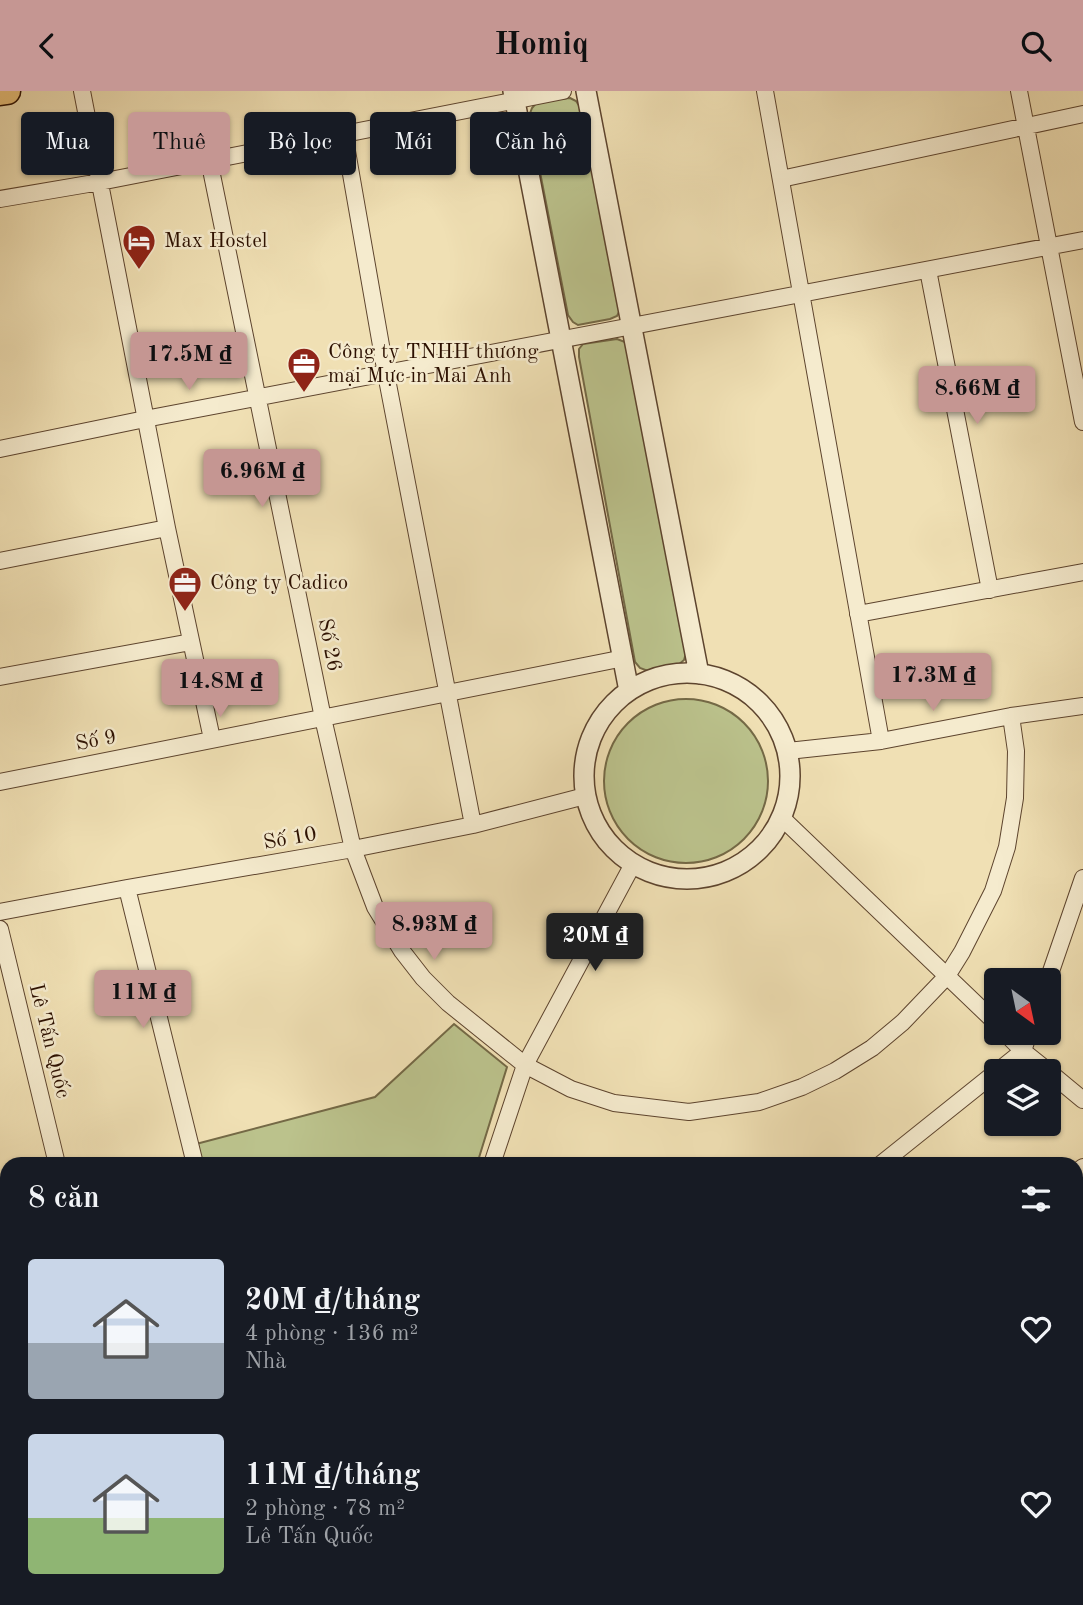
<!DOCTYPE html>
<html lang="vi">
<head>
<meta charset="utf-8">
<style>
	:root { --surface:#171b24; --page:#242831; --text:#f1f3f6; --muted:#9ea1a6; --accent:#c59692 }
	body { margin:0; font-family:"Old Standard TT",serif; background:var(--page); color:var(--text); height:100vh; display:flex; flex-direction:column; font-size:26px; white-space:nowrap }
	* { box-sizing:border-box; margin:0 }
	p { font-size:23px; color:var(--muted) }
	.icon { flex:none; width:38px; height:38px; fill:none; stroke:currentColor; stroke-width:2; stroke-linecap:round; stroke-linejoin:round }
	.map { position:relative; flex:1; overflow:hidden }
	.panel { position:absolute; left:0px; top:1066px; width:1083px; height:450px; display:flex; flex-direction:column; background:var(--surface); border-radius:21px 21px 0 0; box-shadow:0 2px 5px #0004 }
	.panel>* { flex:none }
	.banner { position:absolute; left:21px; top:21px; width:700px; height:63px; display:flex; gap:14px }
	.needle { width:46px; rotate:147deg }
	.tools { position:absolute; left:984px; top:877px; display:grid; gap:14px }
	.tools a { display:grid; place-items:center; width:77px; height:77px; border-radius:7px; background:var(--surface); box-shadow:0 2px 5px #0004; font-size:35px }
	.price { position:absolute; translate:-50% -60px; padding:0 16px; border-radius:7px; background:var(--accent); color:#111; font-size:23px; line-height:46px; filter:drop-shadow(0 2px 4px #0008) }
	.price::after { content:''; position:absolute; left:50%; top:42px; width:21px; height:16px; margin-left:-10px; background:inherit; clip-path:polygon(0 0,100% 0,50% 100%) }
	.price.current { background:#222; color:#fff }
	ul { padding:0; list-style:none }
	li { display:flex; align-items:center; gap:21px; height:175px; padding:0 28px }
	li span { display:grid; place-items:center; flex:none; width:196px; height:140px; border-radius:7px; color:#555 }
	li>.icon { margin-inline-start:auto }
	span .icon { width:84px; height:84px; fill:#fffc; stroke-width:1 }
	li b { font-size:30px }
	h2 { display:flex; justify-content:space-between; align-items:center; height:84px; padding:0 28px; font-size:30px }
	.chip { padding:0 24px; border-radius:7px; background:var(--surface); box-shadow:0 2px 5px #0004; font-size:24px; line-height:63px }
	.chip.current { background:var(--accent); color:#111 }
	header { display:flex; justify-content:space-between; align-items:center; height:91px; padding:0 28px; background:var(--accent); color:#111; font-size:32px; font-weight:700 }
	.map>svg:first-child { display:block }
	.green { fill:#bbc28c; stroke:#746946; stroke-width:2 }
	.lines { fill:none; stroke-linecap:round; stroke-linejoin:round }
	.minor-casing { stroke:#5d442e; stroke-width:18 }
	.tertiary-casing { stroke:#5d442e; stroke-width:22 }
	.trunk-casing { stroke:#2c1001; stroke-width:29 }
	.minor { stroke:#f5ebce; stroke-width:16 }
	.tertiary { stroke:#f5ebce; stroke-width:19 }
	.trunk { stroke:#e8c07a; stroke-width:26 }
	.labels { text-anchor:middle; dominant-baseline:central; stroke-width:5; stroke-linejoin:round; paint-order:stroke }
	.poi-label { font-size:21px; fill:#2c1001; stroke:#f5ebce; text-anchor:start }
	.street-label { font-size:21px; fill:#2c1001; stroke:#f5ebce }
</style>
</head>
<body>
<header><svg class="icon" aria-label="back" viewBox="0 0 24 24"><path d="M15 5l-7 7 7 7"/></svg>Homiq<svg class="icon" aria-label="search" viewBox="0 0 24 24"><circle cx="10" cy="10" r="6"/><path d="M15 15l6 6"/></svg></header>
<div class="map">
<svg width="1083" height="1514" viewBox="0 0 1083 1514">
	<rect width="100%" height="100%" fill="#f0e0b4"/>
	<filter id="stains"><feTurbulence type="fractalNoise" baseFrequency=".00286" numOctaves="4"/><feColorMatrix values="0 0 0 0 .2 0 0 0 0 .09 0 0 0 0 .02 0 0 0 .5 -.17"/></filter>
	<radialGradient id="worn" r=".72"><stop offset=".6" stop-color="#630" stop-opacity="0"/><stop offset="1" stop-color="#630" stop-opacity=".3"/></radialGradient>
	<!-- green -->
	<path class="green" d="M570,7L576,10L580,16L620,219L617,225L610,228L578,234L573,231L568,224L529,25L532,17L538,10Z
		M617,248L625,251L629,260L687,559L684,569L677,575L648,580L640,577L635,571L579,266V258L583,253Z
		M604 690a82 82 0 1 1 164 0a82 82 0 1 1-164 0Z
		M454,933L507,976L477,1073H200L196,1053L375,1006Z"/>
	<g class="lines">
		<defs>
			<path id="minor" d="M82,0L167,437L212,648
				M765,0L881,650
				M1019,0L1083,331
				M344,43L386,283L473,734
				M209,69L323,627L353,758L375,816L402,860L423,887L448,912L525,974L571,998L614,1012L689,1021L759,1011L802,996L835,980L872,957L903,931L947,885L962,861L993,800L1007,756L1015,707L1016,660L1011,625
				M781,88L1083,23
				M0,108L100,91L563,0
				M928,179L990,499
				M0,358L145,328L1083,149
				M0,470L167,437
				M858,523L1083,481
				M0,586L191,551
				M788,660L881,650L1011,625L1083,615
				M0,691L624,567
				M782,727L996,932
				M127,797L195,1073
				M0,821L127,797L353,758L473,734L585,705
				M0,838L57,1073
				M1048,889L1083,787
				M1005,942L1023,960L1048,980
				M998,980L1023,960L1029,942
				M1048,980L1083,1009
				M492,1073L525,974L633,773
				M881,1073L996,981
				M1076,1081L1083,1076
				M0,1173L7,1171
				M0,1330L7,1363
				M163,1508L164,1514
				M133,1514L135,1508"/>
			<path id="tertiary" d="M513,0L629,600
				M586,0L699,583
				M584 685a103 103 0 1 1 206 0a103 103 0 1 1-206 0Z"/>
			<path id="trunk" d="M0,1L7,0"/>
		</defs>
		<!-- minor casing -->
		<use href="#minor" class="minor-casing"/>
		<!-- tertiary casing -->
		<use href="#tertiary" class="tertiary-casing"/>
		<!-- trunk casing -->
		<use href="#trunk" class="trunk-casing"/>
		<!-- minor -->
		<use href="#minor" class="minor"/>
		<!-- tertiary -->
		<use href="#tertiary" class="tertiary"/>
		<!-- trunk -->
		<use href="#trunk" class="trunk"/>
	</g>
	<!-- icons -->
	<defs>
		<symbol id="hotel-pin" viewBox="-11 -11 22 30"><path d="M0 17L-7.5 6A9.5 9.5 0 1 1 7.5 6Z" fill="#8f2418" stroke="#f5ebce"/><path d="M-6-4.5h1.5V1H6V5H4.5V3h-9V5H-6ZM-4 0a1.8 1.8 0 1 1 3.6 0ZM.5 0V-2.5h3Q6-2.5 6 0Z" fill="#fff"/></symbol>
		<symbol id="office-pin" viewBox="-11 -11 22 30"><path d="M0 17L-7.5 6A9.5 9.5 0 1 1 7.5 6Z" fill="#8f2418" stroke="#f5ebce"/><path d="M-6-3h4V-5.5h4V-3h4V5H-6ZM-1-4.5V-3h2v-1.5ZM-6 0V1H6V0Z" fill="#fff"/></symbol>
	</defs>
	<g fill-rule="evenodd">
		<use href="#hotel-pin" x="120" y="131" width="38" height="52"/>
		<use href="#office-pin" x="285" y="254" width="38" height="52"/>
		<use href="#office-pin" x="166" y="473" width="38" height="52"/>
	</g>
	<g class="labels">
		<!-- poi labels -->
		<g class="poi-label">
			<text x="164" y="150">Max Hostel</text>
			<text x="328" y="261">Công ty TNHH thương<tspan x="328" dy="24">mại Mực in Mai Anh</tspan></text>
			<text x="210" y="492">Công ty Cadico</text>
		</g>
		<!-- street labels -->
		<g class="street-label">
			<text transform="translate(329 554) rotate(79)">Số 26</text>
			<text transform="translate(96 650) rotate(-11)">Số 9</text>
			<text transform="translate(290 748) rotate(-10)">Số 10</text>
			<text transform="translate(49 950) rotate(76)">Lê Tấn Quốc</text>
		</g>
	</g>
	<rect width="100%" height="100%" filter="url(#stains)"/>
	<rect width="100%" height="100%" fill="url(#worn)"/>
</svg>
<div class="tools">
<a><svg class="needle" viewBox="-14 -14 28 28"><path d="M0-13l5 13h-10z" fill="#e53935"/><path d="M0 13l5-13h-10z" fill="#9ea1a6"/></svg></a>
<a><svg class="icon" aria-label="layers" viewBox="0 0 24 24"><path d="M12 4l9 5-9 5-9-5zM3 14l9 5 9-5"/></svg></a>
</div>
<b class="price" style="left:189px;top:301px">17.5M ₫</b>
<b class="price" style="left:977px;top:335px">8.66M ₫</b>
<b class="price" style="left:262px;top:418px">6.96M ₫</b>
<b class="price" style="left:933px;top:622px">17.3M ₫</b>
<b class="price" style="left:220px;top:628px">14.8M ₫</b>
<b class="price" style="left:434px;top:871px">8.93M ₫</b>
<b class="price current" style="left:595px;top:882px">20M ₫</b>
<b class="price" style="left:143px;top:939px">11M ₫</b>
<div class="banner">
<a class="chip">Mua</a>
<a class="chip current">Thuê</a>
<a class="chip">Bộ lọc</a>
<a class="chip">Mới</a>
<a class="chip">Căn hộ</a>
</div>
<section class="panel">
<h2>8 căn<svg class="icon" aria-label="filters" viewBox="0 0 24 24"><path d="M4 7h16M4 17h16"/><circle cx="9" cy="7" r="2"/><circle cx="15" cy="17" r="2"/></svg></h2>
<ul>
<li><span style="background:linear-gradient(#c9d6e8 60%,#9aa5b1 0)"><svg class="icon" aria-label="home" viewBox="0 0 24 24"><path d="M3 11l9-7 9 7M6 9v11h12V9"/></svg></span><div><b>20M ₫/tháng</b><p>4 phòng · 136 m²</p><p>Nhà</p></div><svg class="icon" aria-label="heart" viewBox="0 0 24 24"><path d="M12 20l-8-8c-3-5 5-10 8-4 3-6 11-1 8 4z"/></svg></li>
<li><span style="background:linear-gradient(#c9d6e8 60%,#8fb573 0)"><svg class="icon" aria-label="home" viewBox="0 0 24 24"><path d="M3 11l9-7 9 7M6 9v11h12V9"/></svg></span><div><b>11M ₫/tháng</b><p>2 phòng · 78 m²</p><p>Lê Tấn Quốc</p></div><svg class="icon" aria-label="heart" viewBox="0 0 24 24"><path d="M12 20l-8-8c-3-5 5-10 8-4 3-6 11-1 8 4z"/></svg></li>
</ul>
</section>
</div>
</body>
</html>
